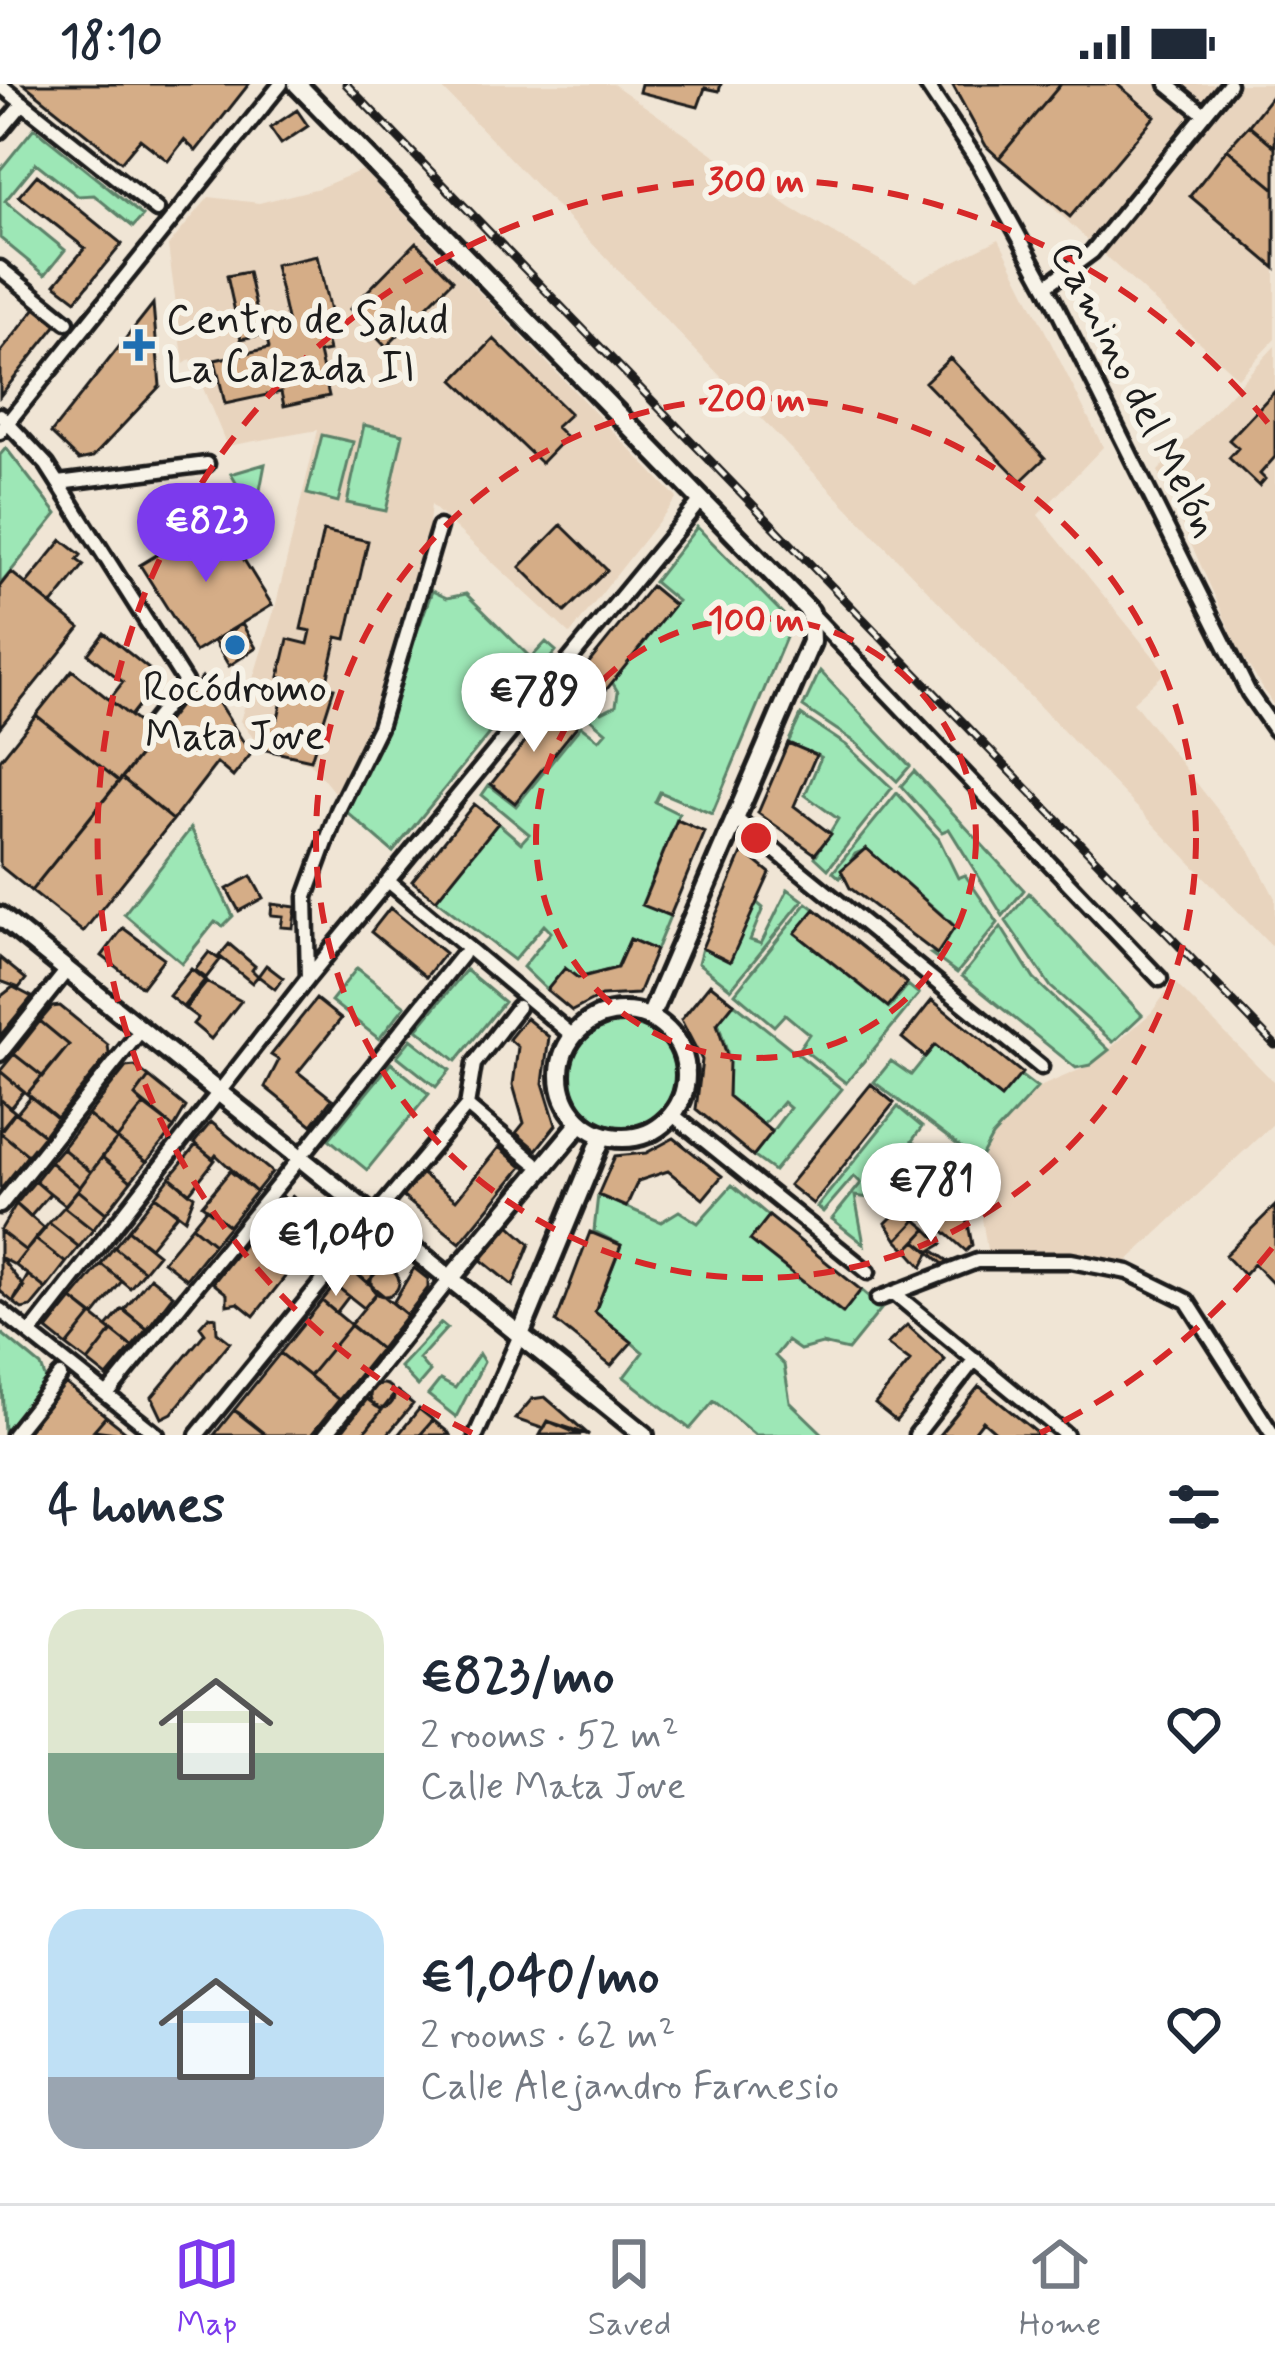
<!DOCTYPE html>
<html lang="en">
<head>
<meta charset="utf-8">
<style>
	:root { --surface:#fff; --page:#f2f2f3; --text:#1f2937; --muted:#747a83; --line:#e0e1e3; --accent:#7c3aed }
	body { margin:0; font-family:Mynerve,sans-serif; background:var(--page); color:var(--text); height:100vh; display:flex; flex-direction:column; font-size:45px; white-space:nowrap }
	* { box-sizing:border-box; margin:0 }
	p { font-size:39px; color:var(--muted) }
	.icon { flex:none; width:66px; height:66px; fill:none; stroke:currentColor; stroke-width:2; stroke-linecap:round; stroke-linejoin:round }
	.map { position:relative; height:1351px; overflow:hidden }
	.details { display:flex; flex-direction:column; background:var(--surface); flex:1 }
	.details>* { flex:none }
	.price { position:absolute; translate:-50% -102px; padding:0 27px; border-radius:42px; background:#fff; color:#222; font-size:39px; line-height:78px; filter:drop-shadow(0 3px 6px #0008) }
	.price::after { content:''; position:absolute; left:50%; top:72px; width:36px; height:27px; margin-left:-18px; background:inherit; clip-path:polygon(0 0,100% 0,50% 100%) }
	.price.active { background:var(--accent); color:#fff }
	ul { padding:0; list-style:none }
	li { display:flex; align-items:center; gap:36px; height:300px; padding:0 48px }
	li span { display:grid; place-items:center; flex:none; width:336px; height:240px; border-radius:36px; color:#555 }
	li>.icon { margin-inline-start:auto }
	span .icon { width:144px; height:144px; fill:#fffc; stroke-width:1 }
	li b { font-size:51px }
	h2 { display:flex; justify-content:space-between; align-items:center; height:144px; padding:0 48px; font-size:51px }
	.status { display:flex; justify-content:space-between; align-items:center; height:84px; padding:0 60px; background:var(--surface); direction:ltr }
	.status svg { height:33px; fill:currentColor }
	.dock { display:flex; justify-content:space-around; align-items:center; height:168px; border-top:3px solid var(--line); background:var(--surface); font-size:33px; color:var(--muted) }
	.dock a { display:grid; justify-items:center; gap:6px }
	.dock .active { color:var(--accent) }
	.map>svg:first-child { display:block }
	.built { fill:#e8d4be }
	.green { fill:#9de7b6; stroke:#5c8269; stroke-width:3 }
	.building { fill:#d5ad87; stroke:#1c1c1c; stroke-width:3 }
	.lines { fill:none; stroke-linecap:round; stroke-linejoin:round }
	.street-casing { stroke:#1c1c1c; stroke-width:21 }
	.secondary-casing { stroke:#1c1c1c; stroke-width:26 }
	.street { stroke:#f7f3e8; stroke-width:12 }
	.secondary { stroke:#f7f3e8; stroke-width:16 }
	.rail-casing { stroke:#1c1c1c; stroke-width:9 }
	.rail { stroke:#f7f3e8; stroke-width:4.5; stroke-dasharray:14; stroke-linecap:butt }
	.ring { fill:none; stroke:#d62828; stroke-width:6; stroke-dasharray:21 15 }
	.poi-dot { fill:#1f6fb2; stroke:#f7f3e8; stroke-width:4.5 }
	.labels { text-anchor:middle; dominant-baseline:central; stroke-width:12; stroke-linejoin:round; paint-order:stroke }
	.poi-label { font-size:42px; fill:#1c1c1c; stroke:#f7f3e8; text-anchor:start }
	.street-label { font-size:42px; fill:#1c1c1c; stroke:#f7f3e8 }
	.centre { fill:#d62828; stroke:#f7f3e8; stroke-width:6 }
	.ring-label { font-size:36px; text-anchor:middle; font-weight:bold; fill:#d62828; stroke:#f7f3e8; stroke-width:12; stroke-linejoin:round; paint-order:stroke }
</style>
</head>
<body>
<div class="status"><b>18:10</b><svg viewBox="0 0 49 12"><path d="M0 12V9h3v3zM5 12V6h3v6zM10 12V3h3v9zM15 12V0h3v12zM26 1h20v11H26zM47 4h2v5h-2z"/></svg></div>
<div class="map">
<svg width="1275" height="1351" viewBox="0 0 1275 1351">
	<rect width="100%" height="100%" fill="#f0e5d5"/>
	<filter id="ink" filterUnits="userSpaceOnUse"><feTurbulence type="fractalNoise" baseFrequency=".00833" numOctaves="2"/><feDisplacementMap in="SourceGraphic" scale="24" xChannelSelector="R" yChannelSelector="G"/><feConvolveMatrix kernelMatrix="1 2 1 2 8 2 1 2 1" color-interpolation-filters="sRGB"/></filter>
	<g filter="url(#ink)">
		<!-- built -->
		<path class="built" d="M438,0H613L791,124L915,197L999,155L1103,363L1038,431L1166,588L1133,618L1250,767L1275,814V866Z
			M952,0H1275V255L1238,294L986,62Z
			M362,86L677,414L570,550L431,421L427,458L373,642L338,713L310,679L262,665L240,637L276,520L318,346L227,362L191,275L184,280L168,162L209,113L259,119L319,104Z
			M1275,262V624L1240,568L1158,387Z
			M1174,898L1275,999V1038L1124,1180L988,1172L977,1103L987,1060L1037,1004L1091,981L1151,929Z"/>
		<!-- green -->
		<path class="green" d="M34,44L143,132L133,143L94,111L78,112L36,79L5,117L65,166L45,191L0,154V86Z
			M364,341L403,350L386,427L347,419Z
			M322,351L353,358L338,418L307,410Z
			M6,364L57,430L0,501V371Z
			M265,380L255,432L231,390Z
			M697,443L792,539L712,730L660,708L655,718L679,730L642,820L670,832L656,866L630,855L617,884L578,894L565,884L547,906L523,883L551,848L544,841L514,876L436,816L498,739L521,759L529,750L482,711L489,701L516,722L581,642L599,656L606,648L563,611L569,603L602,628L616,621L618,608L612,598L677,517L654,498Z
			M432,507L447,514L466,510L531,574L546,558L556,567L393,768L342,724L381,647Z
			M820,587L910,682L897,697L855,658L803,623Z
			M801,631L846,661L892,704L828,785L815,773L838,735L805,711L821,673L788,659Z
			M914,687L1024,806L1003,832L949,745L942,748L901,702Z
			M897,709L939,755L958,794L965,791L998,839L957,889L931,870L937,869L955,842L867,765L855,770L840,794L833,788Z
			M191,744L233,832L223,842L215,838L182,879L124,830Z
			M788,805L803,816L731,905L698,879L702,864L731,875L755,817L763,824L750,856L761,860Z
			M1029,809L1142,931L1113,958L1051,903L1006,837Z
			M807,819L815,825L796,850L889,924L908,901L919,910L846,999L800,963L809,950L785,930L774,942L735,909Z
			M1001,843L1034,895L1109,966L1090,981L1076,984L962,892Z
			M357,884L405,922L379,955L331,917Z
			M466,886L504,918L456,977L417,945Z
			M734,919L842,1005L774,1087L753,1072L790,1024L783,1018L763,1041L728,1013L727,968L718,938Z
			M571 991a52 52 0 1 1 104 0a52 52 0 1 1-104 0Z
			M411,955L450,986L436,1003L397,972Z
			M935,961L1001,1014L1020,991L1037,1004L992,1053L979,1077L874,998L891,977L911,991Z
			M391,979L429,1010L367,1086L329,1055Z
			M898,1023L922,1043L912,1057L936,1076L947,1064L969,1081L966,1129L930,1104L904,1135L887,1122L891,1117L855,1112L864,1160L832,1135L861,1099L854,1092L823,1128L817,1123Z
			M732,1101L769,1132L751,1157L842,1229L861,1206L882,1224L848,1266L822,1260L800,1266L787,1257L775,1272L784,1281L790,1318L824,1351H755L714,1317L690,1345L624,1293L643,1268L595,1228L621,1161L594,1147L598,1111L661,1138L679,1127L698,1139Z
			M441,1239L447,1244L419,1275L430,1288L418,1302L400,1283Z
			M0,1248L41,1282L47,1299L4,1349Z
			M479,1270L484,1278L456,1333L428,1311L440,1296L455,1304Z"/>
		<!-- building -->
		<path class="building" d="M24,0H249L196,67L184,56L168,77L140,55L121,78Z
			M641,0H721L719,7L705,4L698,23L639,8Z
			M952,0H1061L999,74L986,62Z
			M1061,0H1117L1155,32L1070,133L999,74Z
			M1275,8V63L1249,41Z
			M297,26L308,42L281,60L270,44Z
			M1249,41L1275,63V105L1227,65Z
			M1227,65L1275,105V184L1190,112Z
			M37,91L122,160L76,216L55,200L85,164L19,112Z
			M416,158L453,196L386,263L350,225Z
			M317,172L332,236L322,238L329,267L319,269L329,312L284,322L281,308L225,320L215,276L269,264L266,250L241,255L227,192L248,188L261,246L288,240L275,181Z
			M39,220L60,237L0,312V269Z
			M153,220L160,302L93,373L79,376L51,349Z
			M494,255L570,330L556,343L566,353L541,379L454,296Z
			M950,274L1045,374L1021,397L925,298Z
			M1275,307V373L1260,390L1265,395L1259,402L1229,374L1238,364L1229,356Z
			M218,434L272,521L195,568L140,481Z
			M561,441L607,486L565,528L520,483Z
			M323,447L368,457L346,555L337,553L326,601L334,604L311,676L262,665L270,632L278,634L287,595L279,593L288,555L308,560L311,547L301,545Z
			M62,456L81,471L77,476L84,481L52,521L26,500Z
			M11,488L80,544L0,643V502Z
			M651,502L674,521L599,615L575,596Z
			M242,540L256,564L229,582L214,557Z
			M104,549L160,594L130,632L109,616L123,598L88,570Z
			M72,586L155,652L119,697L36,631Z
			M202,593L251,670L233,693L217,679L173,736L122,694Z
			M553,623L577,642L515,719L491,700Z
			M36,631L119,697L31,807L0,782V676Z
			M788,659L816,671L794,722L831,750L815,770L758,729Z
			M122,694L173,736L83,848L31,807Z
			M474,720L498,739L436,816L412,797Z
			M677,736L705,748L670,832L642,821Z
			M866,764L955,843L937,870L850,804L841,786Z
			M743,767L770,789L730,878L702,864Z
			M251,792L263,814L239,827L227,805Z
			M272,820L296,823L293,844L281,843L283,832L271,831Z
			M390,824L445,869L426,893L371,848Z
			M815,825L907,899L888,923L795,849Z
			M123,844L164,874L142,903L102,872Z
			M630,855L656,866L638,910L601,912L572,927L547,906L565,884L578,894L617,884Z
			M229,860L255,882L252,886L258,892L252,899L219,872Z
			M209,868L220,876L206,894L195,886Z
			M0,874L26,895L19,904L0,897Z
			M266,881L283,894L275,905L258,892Z
			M191,885L207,898L185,925L169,912Z
			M204,897L241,917L211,955L193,940L198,934L183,923Z
			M710,900L734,919L717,940L729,978L728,1012L772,1048L753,1072L696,1025L702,976L681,936Z
			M13,903L32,913L0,952V913Z
			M316,915L341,935L298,988L332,1015L312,1041L265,1003L279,976L271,971Z
			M932,916L1022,989L1001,1014L935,961L925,973L902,954Z
			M60,922L108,961L109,970L57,1034L27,1010L69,961L40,937L52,923Z
			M526,934L549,953L543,999L556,1041L536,1066L516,1049L524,1039L513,1001L518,963L509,955Z
			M40,937L69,961L43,993L14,970Z
			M14,970L42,992L27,1010L0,987Z
			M135,982L149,993L135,1012L144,1021L117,1055L88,1031L126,983Z
			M0,987L24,1007L10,1024L0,1015Z
			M149,993L186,1023L174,1044L135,1012Z
			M871,1000L894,1019L813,1120L789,1101Z
			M31,1012L57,1034L44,1051L17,1029Z
			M0,1015L15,1028L0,1046Z
			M144,1021L174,1044L147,1078L117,1055Z
			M15,1028L44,1051L28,1071L0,1048Z
			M88,1031L117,1055L91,1088L62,1064Z
			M211,1038L272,1088L256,1108L216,1071L213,1075L194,1059Z
			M0,1048L28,1071L1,1105L0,1104Z
			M674,1054L722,1092L703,1115L668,1087L638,1097L626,1123L598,1111L615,1072L646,1069Z
			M117,1055L147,1078L131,1097L102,1073Z
			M196,1061L215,1076L189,1109L170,1093Z
			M499,1063L522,1083L460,1159L402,1112L421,1089L456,1116Z
			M62,1064L91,1088L80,1103L50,1078Z
			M102,1073L131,1097L106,1129L78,1106Z
			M50,1078L80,1103L65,1121L35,1097Z
			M230,1087L256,1108L229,1142L202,1121Z
			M170,1093L194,1112L185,1135L155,1112Z
			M35,1097L50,1110L30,1133L16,1120Z
			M930,1104L952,1120L938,1142L915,1123Z
			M78,1106L106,1129L93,1146L64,1123Z
			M155,1112L177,1130L150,1163L128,1146Z
			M282,1112L288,1117L292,1112L321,1135L317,1140L323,1145L254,1232L238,1219L227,1221V1210L213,1199Z
			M16,1120L45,1145L26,1167L0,1147Z
			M952,1120L966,1129L972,1161L966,1167L938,1142Z
			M1275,1122V1202L1254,1180L1244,1191L1225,1171Z
			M64,1123L93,1146L79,1163L49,1139Z
			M207,1124L229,1142L214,1160L192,1142Z
			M897,1128L916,1136L897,1156L886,1139Z
			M769,1132L861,1206L843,1229L750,1156Z
			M916,1136L927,1145L907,1166L897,1156Z
			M49,1139L79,1163L66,1179L35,1155Z
			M508,1140L530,1160L513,1202L480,1175Z
			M192,1142L214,1160L186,1195L163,1177Z
			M927,1145L942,1160L932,1166L948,1177L943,1180L916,1157Z
			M128,1146L158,1170L144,1187L114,1163Z
			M0,1147L26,1167L15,1181L0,1173Z
			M590,1148L621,1161L595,1228L632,1258L611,1282L556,1238Z
			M35,1155L66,1179L46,1205L15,1181Z
			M379,1156L394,1167L380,1184L374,1179L370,1184L376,1189L367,1199L349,1183L370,1157Z
			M916,1157L930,1168L922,1183L907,1166Z
			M114,1163L144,1187L130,1204L101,1180Z
			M0,1173L24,1203L13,1218L0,1207Z
			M101,1180L122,1197L94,1232L72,1215Z
			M349,1183L378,1207L364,1224L335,1201Z
			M414,1184L428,1195V1204L407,1231L393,1219Z
			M371 1198a14 14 0 1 1 28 0a14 14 0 1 1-28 0Z
			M28,1191L46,1205L31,1223L22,1225L13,1218Z
			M150,1193L173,1211L147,1245L124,1226Z
			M335,1201L349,1212L336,1229L322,1217Z
			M378,1207L407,1231L380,1265L350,1241Z
			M72,1215L92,1231L67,1262L47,1246Z
			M322,1217L351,1241L309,1292L280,1269Z
			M122,1225L147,1245L132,1263L107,1243Z
			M92,1231L112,1247L88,1278L67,1262Z
			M209,1232L216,1234L217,1248L230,1258L172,1329L162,1334L152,1313L205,1249L200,1242Z
			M351,1241L380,1265L339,1316L309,1292Z
			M907,1241L945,1276L896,1337L875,1320L910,1277L887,1260Z
			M112,1247L132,1263L107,1293L88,1278Z
			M280,1269L339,1316L311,1351H266L234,1326Z
			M65,1299L106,1332L94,1346L100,1351H24Z
			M370 1312a12 12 0 1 1 24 0a12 12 0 1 1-24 0Z
			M979,1302L1040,1351H999L983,1337L972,1351H939Z
			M397,1307L413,1320L387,1351H362Z
			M545,1313L589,1351L548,1337L544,1345L515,1335L532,1315Z
			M367,1315L382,1326L362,1351H339Z
			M419,1325L433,1336L420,1351H398Z
			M234,1326L239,1329L266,1351H214Z
			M106,1332L130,1351L94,1346Z
			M433,1336L449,1349L450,1351H420Z
			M548,1337L581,1351H540Z"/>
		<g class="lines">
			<defs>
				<path id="street" d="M926,0L978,78L1046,202L1249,609L1275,646
					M1167,0L1204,30
					M0,1L157,126
					M0,47L23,19
					M0,184L67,238
					M1046,202L1092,168L1229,0
					M0,331L47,381L185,598L149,643
					M0,348L281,0
					M59,399L207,380
					M810,528L1160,895
					M735,734L1041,983
					M388,797L573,952
					M308,894L306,813L338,726L379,643L439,443
					M0,970L67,886
					M467,1022L534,1078
					M673,1031L868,1188
					M307,1065L462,871
					M0,1122L141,946
					M382,1123L467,1022L474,980L518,923
					M894,1209L1066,1351
					M878,1215L977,1177H1071L1128,1188L1187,1217L1273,1351
					M0,1226L157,1351
					M30,1250L308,894L701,416
					M107,1311L300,1074
					M13,1351L60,1292
					M197,1351L374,1134
					M325,1351L450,1195
					M476,1351L520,1251
					M916,1351L975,1275"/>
				<path id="secondary" d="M297,0L810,528L811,558L650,933
					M0,832L644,1351
					M560 991a63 63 0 1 1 126 0a63 63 0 1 1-126 0Z
					M450,1195L581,1038
					M520,1251L603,1051"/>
			</defs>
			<!-- street casing -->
			<use href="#street" class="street-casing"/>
			<!-- secondary casing -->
			<use href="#secondary" class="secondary-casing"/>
			<!-- street -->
			<use href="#street" class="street"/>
			<!-- secondary -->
			<use href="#secondary" class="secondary"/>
			<defs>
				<path id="rail" d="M346,0L1275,961"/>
			</defs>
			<!-- rail casing -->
			<use href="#rail" class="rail-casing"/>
			<!-- rail -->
			<use href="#rail" class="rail"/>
		</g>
	</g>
	<!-- distance rings -->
	<g class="ring">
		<circle cx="756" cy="754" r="220"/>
		<circle cx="756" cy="754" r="440"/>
		<path d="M1272 1164A659 659 0 0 1 1040 1349M472 1349A659 659 0 1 1 1272 344"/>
	</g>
	<!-- markers -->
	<g class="poi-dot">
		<path d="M133 243h12v12h12v12h-12v12h-12v-12h-12v-12h12z"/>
		<circle cx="235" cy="561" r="12"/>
	</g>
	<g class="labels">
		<!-- poi labels -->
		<g class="poi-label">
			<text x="166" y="237">Centro de Salud<tspan x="166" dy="48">La Calzada II</tspan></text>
			<text x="235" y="605" text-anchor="middle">Rocódromo<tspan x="235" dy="48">Mata Jove</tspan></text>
		</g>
		<!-- street labels -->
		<g class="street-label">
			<text transform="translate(1134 306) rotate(63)">Camino del Melón</text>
		</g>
	</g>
	<circle cx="756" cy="754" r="18" class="centre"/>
	<g class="ring-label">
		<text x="756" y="108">300 m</text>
		<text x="756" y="327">200 m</text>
		<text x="756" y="547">100 m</text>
	</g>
</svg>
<b class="price active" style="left:206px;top:501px">€823</b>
<b class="price" style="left:534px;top:671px">€789</b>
<b class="price" style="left:931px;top:1161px">€781</b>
<b class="price" style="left:336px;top:1215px">€1,040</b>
</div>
<section class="details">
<h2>4 homes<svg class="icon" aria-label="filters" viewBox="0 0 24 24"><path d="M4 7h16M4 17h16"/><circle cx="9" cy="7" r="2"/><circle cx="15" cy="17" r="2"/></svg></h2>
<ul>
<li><span style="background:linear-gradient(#dfe7d0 60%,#7fa58c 0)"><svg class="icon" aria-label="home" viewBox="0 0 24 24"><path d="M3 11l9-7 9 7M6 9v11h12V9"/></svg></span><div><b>€823/mo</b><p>2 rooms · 52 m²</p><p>Calle Mata Jove</p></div><svg class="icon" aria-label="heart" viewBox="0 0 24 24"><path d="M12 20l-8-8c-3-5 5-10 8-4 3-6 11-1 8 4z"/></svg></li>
<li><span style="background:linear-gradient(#bfe0f5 70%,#9aa5b1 0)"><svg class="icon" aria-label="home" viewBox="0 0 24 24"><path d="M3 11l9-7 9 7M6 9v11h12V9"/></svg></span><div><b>€1,040/mo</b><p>2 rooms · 62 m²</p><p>Calle Alejandro Farnesio</p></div><svg class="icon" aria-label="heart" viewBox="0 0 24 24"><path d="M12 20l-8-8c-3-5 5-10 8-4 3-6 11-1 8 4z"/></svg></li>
</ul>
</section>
<nav class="dock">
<a class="active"><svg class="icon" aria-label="map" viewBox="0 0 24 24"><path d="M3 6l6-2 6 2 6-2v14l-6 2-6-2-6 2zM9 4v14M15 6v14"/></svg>Map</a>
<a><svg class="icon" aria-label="saved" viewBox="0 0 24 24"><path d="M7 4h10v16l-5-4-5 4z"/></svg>Saved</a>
<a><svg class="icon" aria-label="home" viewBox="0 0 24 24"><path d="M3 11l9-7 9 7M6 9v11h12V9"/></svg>Home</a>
</nav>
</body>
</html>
